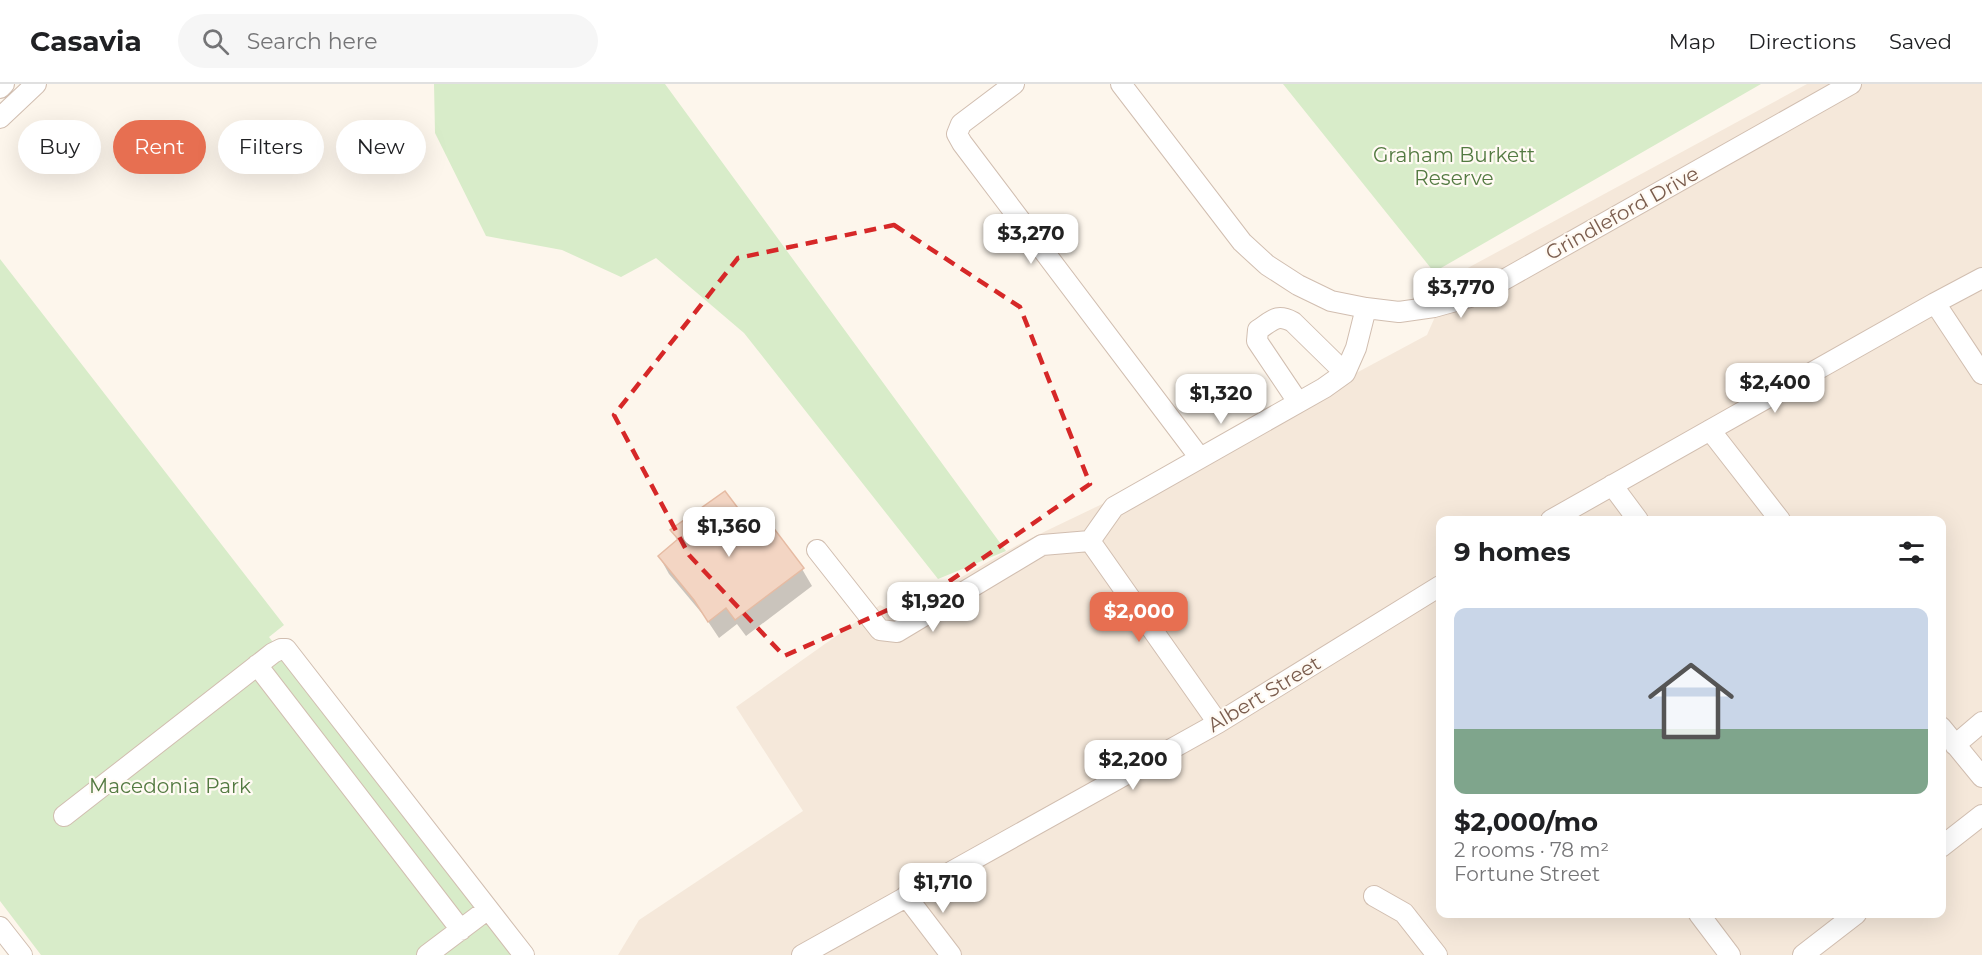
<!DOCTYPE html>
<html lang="en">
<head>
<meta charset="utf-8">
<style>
	:root { --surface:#fff; --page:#f6f6f6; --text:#202124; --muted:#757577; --line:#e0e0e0; --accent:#e76f51 }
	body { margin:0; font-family:Montserrat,sans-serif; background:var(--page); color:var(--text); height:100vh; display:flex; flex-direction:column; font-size:22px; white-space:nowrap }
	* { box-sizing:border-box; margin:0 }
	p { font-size:20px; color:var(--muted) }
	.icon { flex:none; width:33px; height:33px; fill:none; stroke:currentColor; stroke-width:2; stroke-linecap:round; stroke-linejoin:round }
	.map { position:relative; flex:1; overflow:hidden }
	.sheet { position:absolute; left:1436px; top:432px; width:510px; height:402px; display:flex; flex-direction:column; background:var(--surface); border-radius:12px; box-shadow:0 6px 24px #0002 }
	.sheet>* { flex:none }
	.banner { position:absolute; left:18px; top:36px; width:570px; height:54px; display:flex; gap:12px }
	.price { position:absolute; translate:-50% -51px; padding:0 14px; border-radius:12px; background:#fff; color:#222; font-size:20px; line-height:39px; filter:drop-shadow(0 2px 3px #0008) }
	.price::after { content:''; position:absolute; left:50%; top:36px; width:18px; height:14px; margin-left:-9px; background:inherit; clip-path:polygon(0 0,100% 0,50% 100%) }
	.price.current { background:var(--accent); color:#fff }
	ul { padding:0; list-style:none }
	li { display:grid; align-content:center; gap:12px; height:318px; padding:0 18px }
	li span { display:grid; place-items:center; height:186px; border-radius:12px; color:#555 }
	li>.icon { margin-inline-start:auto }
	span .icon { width:108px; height:108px; fill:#fffc; stroke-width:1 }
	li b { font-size:26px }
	h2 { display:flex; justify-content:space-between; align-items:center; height:72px; padding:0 18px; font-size:26px }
	.chip { padding:0 21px; border-radius:27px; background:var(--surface); box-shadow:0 6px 24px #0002; font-size:21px; line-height:54px }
	.chip.current { background:var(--accent); color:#fff }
	header { display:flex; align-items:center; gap:36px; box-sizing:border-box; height:84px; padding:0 30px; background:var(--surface); border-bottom:2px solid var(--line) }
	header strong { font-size:28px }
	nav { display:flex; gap:33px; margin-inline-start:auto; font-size:21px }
	.search { width:420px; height:54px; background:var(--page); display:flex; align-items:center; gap:15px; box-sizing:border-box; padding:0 21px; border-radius:33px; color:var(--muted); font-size:22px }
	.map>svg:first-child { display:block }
	.residential { fill:#f5e8da; fill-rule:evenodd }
	.green { fill:#d8ecc9 }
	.shadow { fill:#0003 }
	.building { fill:#f3d5c3; stroke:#e6bba3; stroke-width:1.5 }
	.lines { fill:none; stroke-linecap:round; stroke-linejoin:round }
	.minor-casing { stroke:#d1beb0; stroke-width:22 }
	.minor { stroke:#fff; stroke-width:20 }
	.marked { fill:none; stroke:#d62828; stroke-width:4.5; stroke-dasharray:12 8; stroke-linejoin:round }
	.labels { text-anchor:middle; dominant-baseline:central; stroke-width:4.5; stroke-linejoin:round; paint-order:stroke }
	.park-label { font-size:20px; fill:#537a41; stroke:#fffaf3 }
	.street-label { font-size:20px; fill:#7a5c4d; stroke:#fffaf3 }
</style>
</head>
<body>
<header>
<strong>Casavia</strong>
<div class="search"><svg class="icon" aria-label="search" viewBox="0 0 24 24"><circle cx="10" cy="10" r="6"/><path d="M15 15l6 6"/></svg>Search here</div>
<nav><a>Map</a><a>Directions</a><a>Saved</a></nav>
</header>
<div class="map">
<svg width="1982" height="871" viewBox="0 0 1982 871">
	<rect width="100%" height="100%" fill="#fdf6ec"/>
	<!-- residential -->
	<path class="residential" d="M1807,0H1982V871H618L639,836L803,727L736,623L880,521L897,530L1023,458L1194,376L1427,251L1453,192ZM1440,436H1941V830H1440Z"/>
	<!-- green -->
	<path class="green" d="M434,0H665L1006,467L938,495L744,249L656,174L621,193L562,166L486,152L435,49Z
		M1283,0H1761L1434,188Z
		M0,175L284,541L269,553L517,871H41L0,817Z"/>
	<!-- shadow -->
	<path class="shadow" d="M747,439L802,485L812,502L746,552L737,540L719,554L705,533L669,490L659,472L678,457L672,447Z"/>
	<!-- building -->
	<path class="building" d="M725,407L747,436L760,426L804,484L735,536L726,524L708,538L694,516L658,472L678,455L670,446Z"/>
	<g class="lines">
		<defs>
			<path id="minor" d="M1014,0L961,40L957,50L962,59L1200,374
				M1121,0L1242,158L1267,181L1298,201L1331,217L1366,224L1399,228L1434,223L1470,213L1500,198L1851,0
				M0,4L4,0
				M0,34L36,0
				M1935,219L1982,290
				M1298,318L1257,257L1258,246C1272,237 1276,229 1293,238L1345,289
				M1710,346L1780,436
				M1612,401L1638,436
				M1551,436L1935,219L1982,194
				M1090,457L1114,423L1324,304L1345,289L1356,264L1366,224
				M1090,457L1218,639
				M817,466L880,546L897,548L1042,461L1090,457
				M257,581L461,846
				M1941,643L1982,693
				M1955,661L1982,638
				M64,732L273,569L281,565H286L524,871
				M1941,763L1982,731
				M906,812L951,871
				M1374,812L1404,829L1437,871
				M1699,830L1730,871
				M0,843L22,871
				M427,871L488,825
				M802,871L1218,639L1440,502
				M1803,871L1856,830"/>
		</defs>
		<!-- minor casing -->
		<use href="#minor" class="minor-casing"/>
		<!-- minor -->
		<use href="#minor" class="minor"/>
	</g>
	<!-- marked area -->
	<path class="marked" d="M894,141L1020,223L1090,400L944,501L784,572L689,471L614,331L738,174Z"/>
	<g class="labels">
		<!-- park labels -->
		<g class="park-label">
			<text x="1454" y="71">Graham Burkett<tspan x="1454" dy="23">Reserve</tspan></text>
			<text x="170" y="702">Macedonia Park</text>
		</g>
		<!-- street labels -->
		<g class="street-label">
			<text transform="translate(1622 129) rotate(-29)">Grindleford Drive</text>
			<text transform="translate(1264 610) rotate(-31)">Albert Street</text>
		</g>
	</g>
</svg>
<b class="price" style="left:1031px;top:181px">$3,270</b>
<b class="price" style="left:1461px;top:235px">$3,770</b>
<b class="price" style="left:1775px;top:330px">$2,400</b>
<b class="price" style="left:1221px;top:341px">$1,320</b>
<b class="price" style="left:729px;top:474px">$1,360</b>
<b class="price" style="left:933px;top:549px">$1,920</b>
<b class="price current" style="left:1139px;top:559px">$2,000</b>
<b class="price" style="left:1133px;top:707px">$2,200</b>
<b class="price" style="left:943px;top:830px">$1,710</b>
<div class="banner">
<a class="chip">Buy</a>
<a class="chip current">Rent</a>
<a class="chip">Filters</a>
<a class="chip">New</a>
</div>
<section class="sheet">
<h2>9 homes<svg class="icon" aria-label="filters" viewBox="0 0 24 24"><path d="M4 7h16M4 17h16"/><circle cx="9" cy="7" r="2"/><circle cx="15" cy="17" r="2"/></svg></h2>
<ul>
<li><span style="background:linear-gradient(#c9d6e8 65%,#7fa58c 0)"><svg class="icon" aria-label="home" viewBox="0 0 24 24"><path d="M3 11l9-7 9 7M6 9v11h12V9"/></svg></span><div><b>$2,000/mo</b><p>2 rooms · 78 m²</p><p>Fortune Street</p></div></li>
</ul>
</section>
</div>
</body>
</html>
